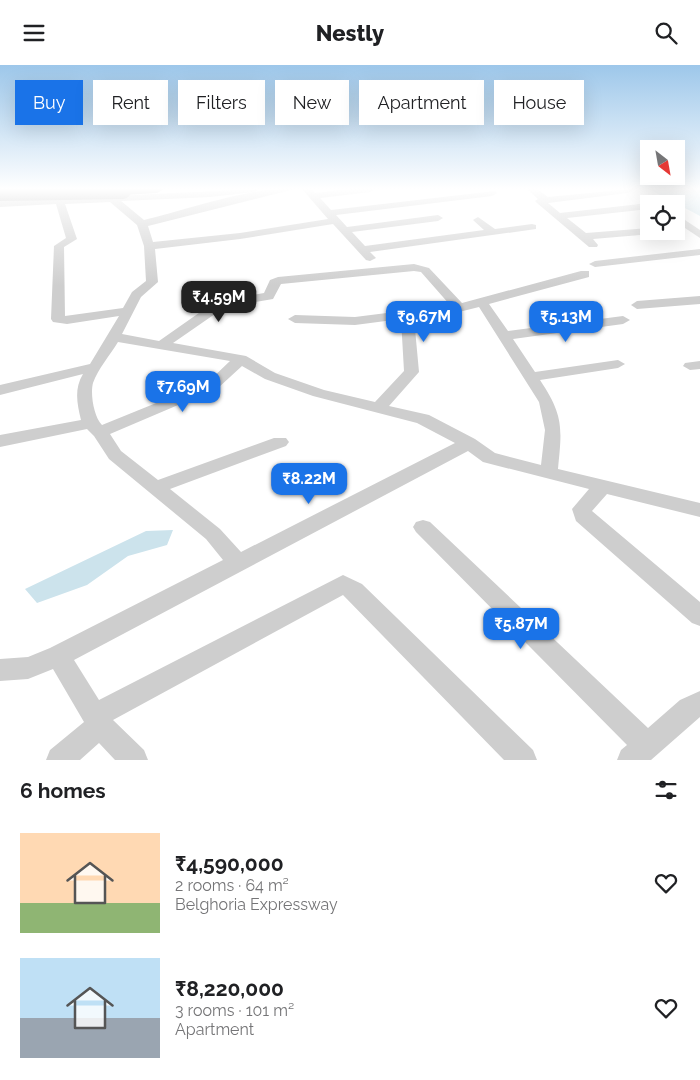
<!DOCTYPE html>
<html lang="en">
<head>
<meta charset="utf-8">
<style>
	:root { --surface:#fff; --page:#f6f6f6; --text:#202124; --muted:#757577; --accent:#1a73e8 }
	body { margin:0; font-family:Raleway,sans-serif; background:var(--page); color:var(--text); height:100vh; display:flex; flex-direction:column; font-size:19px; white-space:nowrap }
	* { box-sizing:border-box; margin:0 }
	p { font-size:16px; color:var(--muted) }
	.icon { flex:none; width:28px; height:28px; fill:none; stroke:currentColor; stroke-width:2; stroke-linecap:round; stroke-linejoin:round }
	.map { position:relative; height:695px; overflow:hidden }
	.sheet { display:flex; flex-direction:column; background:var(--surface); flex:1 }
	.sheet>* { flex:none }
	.top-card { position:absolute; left:15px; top:15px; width:670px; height:45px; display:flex; gap:10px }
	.needle { width:32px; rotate:149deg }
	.fabs { position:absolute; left:640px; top:75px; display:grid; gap:10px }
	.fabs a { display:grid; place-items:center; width:45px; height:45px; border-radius:0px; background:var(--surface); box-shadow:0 5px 20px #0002; font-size:25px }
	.price { position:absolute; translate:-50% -42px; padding:0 11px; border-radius:10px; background:var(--accent); color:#fff; font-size:16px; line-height:32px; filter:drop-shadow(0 1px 2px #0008) }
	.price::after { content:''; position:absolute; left:50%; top:30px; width:15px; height:11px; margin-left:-8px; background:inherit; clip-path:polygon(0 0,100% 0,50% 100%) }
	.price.current { background:#222; color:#fff }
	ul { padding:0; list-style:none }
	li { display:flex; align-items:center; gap:15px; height:125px; padding:0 20px }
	li span { display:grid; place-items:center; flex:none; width:140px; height:100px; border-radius:0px; color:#555 }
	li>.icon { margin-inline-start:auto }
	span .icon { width:60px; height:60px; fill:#fffc; stroke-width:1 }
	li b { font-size:21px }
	h2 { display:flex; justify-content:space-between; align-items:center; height:60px; padding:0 20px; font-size:21px }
	.chip { padding:0 18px; border-radius:0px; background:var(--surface); box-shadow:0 5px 20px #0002; font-size:18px; line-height:45px }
	.chip.current { background:var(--accent); color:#fff }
	header { display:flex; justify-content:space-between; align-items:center; height:65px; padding:0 20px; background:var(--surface); font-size:22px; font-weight:800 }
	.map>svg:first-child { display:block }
	.water { fill:#cce3ec }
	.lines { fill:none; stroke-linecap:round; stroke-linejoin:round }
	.minor { fill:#cecece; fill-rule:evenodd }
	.highway { fill:#989898; fill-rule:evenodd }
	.highway-bridge { stroke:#989898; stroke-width:16 }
</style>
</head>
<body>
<header><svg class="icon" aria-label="menu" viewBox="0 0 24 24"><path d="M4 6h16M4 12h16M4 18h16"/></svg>Nestly<svg class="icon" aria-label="search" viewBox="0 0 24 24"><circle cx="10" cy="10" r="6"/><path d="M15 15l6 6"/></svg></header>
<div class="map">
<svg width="700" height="695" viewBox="0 0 700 695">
	<rect width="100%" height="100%" fill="#fff"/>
	<!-- water -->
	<path class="water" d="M649,124H700V151Z
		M173,465L167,480L128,491L87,520L37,538L25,524L146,466Z"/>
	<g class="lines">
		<!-- minor -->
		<path class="minor" d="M92,124H97L100,129L111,131L259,124L254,127L210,132L121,136L144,155C186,145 253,121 295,124L148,161L153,177L240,168L328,154L302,124H311L315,128L350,124H375L370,127L320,133L331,145L495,126L497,128L492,131L336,150L347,162L438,150L443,153L438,156L352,167L365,181L484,165L473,155L478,152L495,164L532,159L536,160V164L370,187L376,193L370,196L366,195L333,159L240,174L155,184L158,217L141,232L122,269L159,276L216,236L264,228L270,215L278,212L414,199L429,203L462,238L581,206H589V212L489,239L508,266L623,251L630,255L623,259L513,274L535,307L618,295L625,299L618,303L540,315C564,351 562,363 558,404L700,438V452L607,429L592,446L700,537V561L692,558L576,456L572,444L589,424L483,397L468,386L74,595L99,635L343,510L362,519L533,685L537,695H504L343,530L113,655L144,685L148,695H115L99,678L80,695H46L50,685L84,657L53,604L28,614L0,616V594L28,592L50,583L223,495L206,474L109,394L94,371L87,364L0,382V370L81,355C77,338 74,324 83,309L0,330V320L90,299L119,251L67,259L53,257L51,254L54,181L66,173L56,139L0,142V136L93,132L89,126ZM110,137L137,160L144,181L146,216L132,227L123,243L65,251L64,182L77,174L65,139ZM414,206L421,207L450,240L355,252L295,250L288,254L295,258L355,260L401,254L404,306L375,337L324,325L275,308L246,291L173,278L225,242L273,234L281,219ZM479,242L539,337L545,365L541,400L495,388L475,374L429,350L389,341L419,307L414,253L459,247ZM118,277L230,296L208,317L102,360C94,352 90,329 93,318C98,304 110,290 118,277ZM242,301L265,314L313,331L417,358L455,378L241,487L220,464L170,424L286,381L289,377L286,373H274L158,415L121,386L110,369L218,323Z
			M527,124H537L548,132L631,124L630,127L627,128L548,138L560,148L649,138L652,139H649V144L567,153L586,168L649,163V166H657L652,169L593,174L598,180L597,182H589L537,138L535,136L538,134Z
			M676,149L700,165V173L676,157Z
			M700,184V190L595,202L589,199L595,196Z
			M700,231V239L637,244L631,240L637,236Z
			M700,296V304L690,305L683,301L685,298Z
			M423,455L430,457L648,663L680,635L700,626V652L651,695H617L621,685L627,680L416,467L413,462L416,457Z"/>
		<!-- highway -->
		<path class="highway" d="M118,124H164L157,128L123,130L118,129L116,126Z"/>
		<!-- highway-bridge -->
		<path class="highway-bridge" d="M0,128L123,126"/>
	</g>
	<!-- sky -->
	<linearGradient id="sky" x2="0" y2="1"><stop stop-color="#9dc7ea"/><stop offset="0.56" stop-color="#fff"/><stop offset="1" stop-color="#fff" stop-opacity="0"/></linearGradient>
	<rect width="700" height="221" fill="url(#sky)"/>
</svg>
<div class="fabs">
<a><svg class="needle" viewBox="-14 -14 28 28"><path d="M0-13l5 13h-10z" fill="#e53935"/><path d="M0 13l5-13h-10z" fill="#757577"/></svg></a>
<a><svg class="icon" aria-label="locate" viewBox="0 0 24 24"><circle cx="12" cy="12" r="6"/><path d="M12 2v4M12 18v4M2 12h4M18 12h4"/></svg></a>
</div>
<b class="price current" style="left:219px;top:258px">₹4.59M</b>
<b class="price" style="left:424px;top:278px">₹9.67M</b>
<b class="price" style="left:566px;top:278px">₹5.13M</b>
<b class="price" style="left:183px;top:348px">₹7.69M</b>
<b class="price" style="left:309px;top:440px">₹8.22M</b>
<b class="price" style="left:521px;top:585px">₹5.87M</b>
<div class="top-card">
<a class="chip current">Buy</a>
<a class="chip">Rent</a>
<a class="chip">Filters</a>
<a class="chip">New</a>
<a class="chip">Apartment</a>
<a class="chip">House</a>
</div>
</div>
<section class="sheet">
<h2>6 homes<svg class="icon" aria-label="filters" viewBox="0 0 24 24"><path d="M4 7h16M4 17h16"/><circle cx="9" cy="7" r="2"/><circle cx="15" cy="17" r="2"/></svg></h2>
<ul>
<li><span style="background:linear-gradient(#ffd9b3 70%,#8fb573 0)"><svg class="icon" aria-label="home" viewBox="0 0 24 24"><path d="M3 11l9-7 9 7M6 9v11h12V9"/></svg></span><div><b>₹4,590,000</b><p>2 rooms · 64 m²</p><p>Belghoria Expressway</p></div><svg class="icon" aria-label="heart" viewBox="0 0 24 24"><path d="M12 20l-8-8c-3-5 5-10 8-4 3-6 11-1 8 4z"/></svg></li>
<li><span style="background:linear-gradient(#bfe0f5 60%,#9aa5b1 0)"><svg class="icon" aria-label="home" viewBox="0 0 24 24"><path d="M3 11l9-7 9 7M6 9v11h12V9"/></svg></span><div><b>₹8,220,000</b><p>3 rooms · 101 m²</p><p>Apartment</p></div><svg class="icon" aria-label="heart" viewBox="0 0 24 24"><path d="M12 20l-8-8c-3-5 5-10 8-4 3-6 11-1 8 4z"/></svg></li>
</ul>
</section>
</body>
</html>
